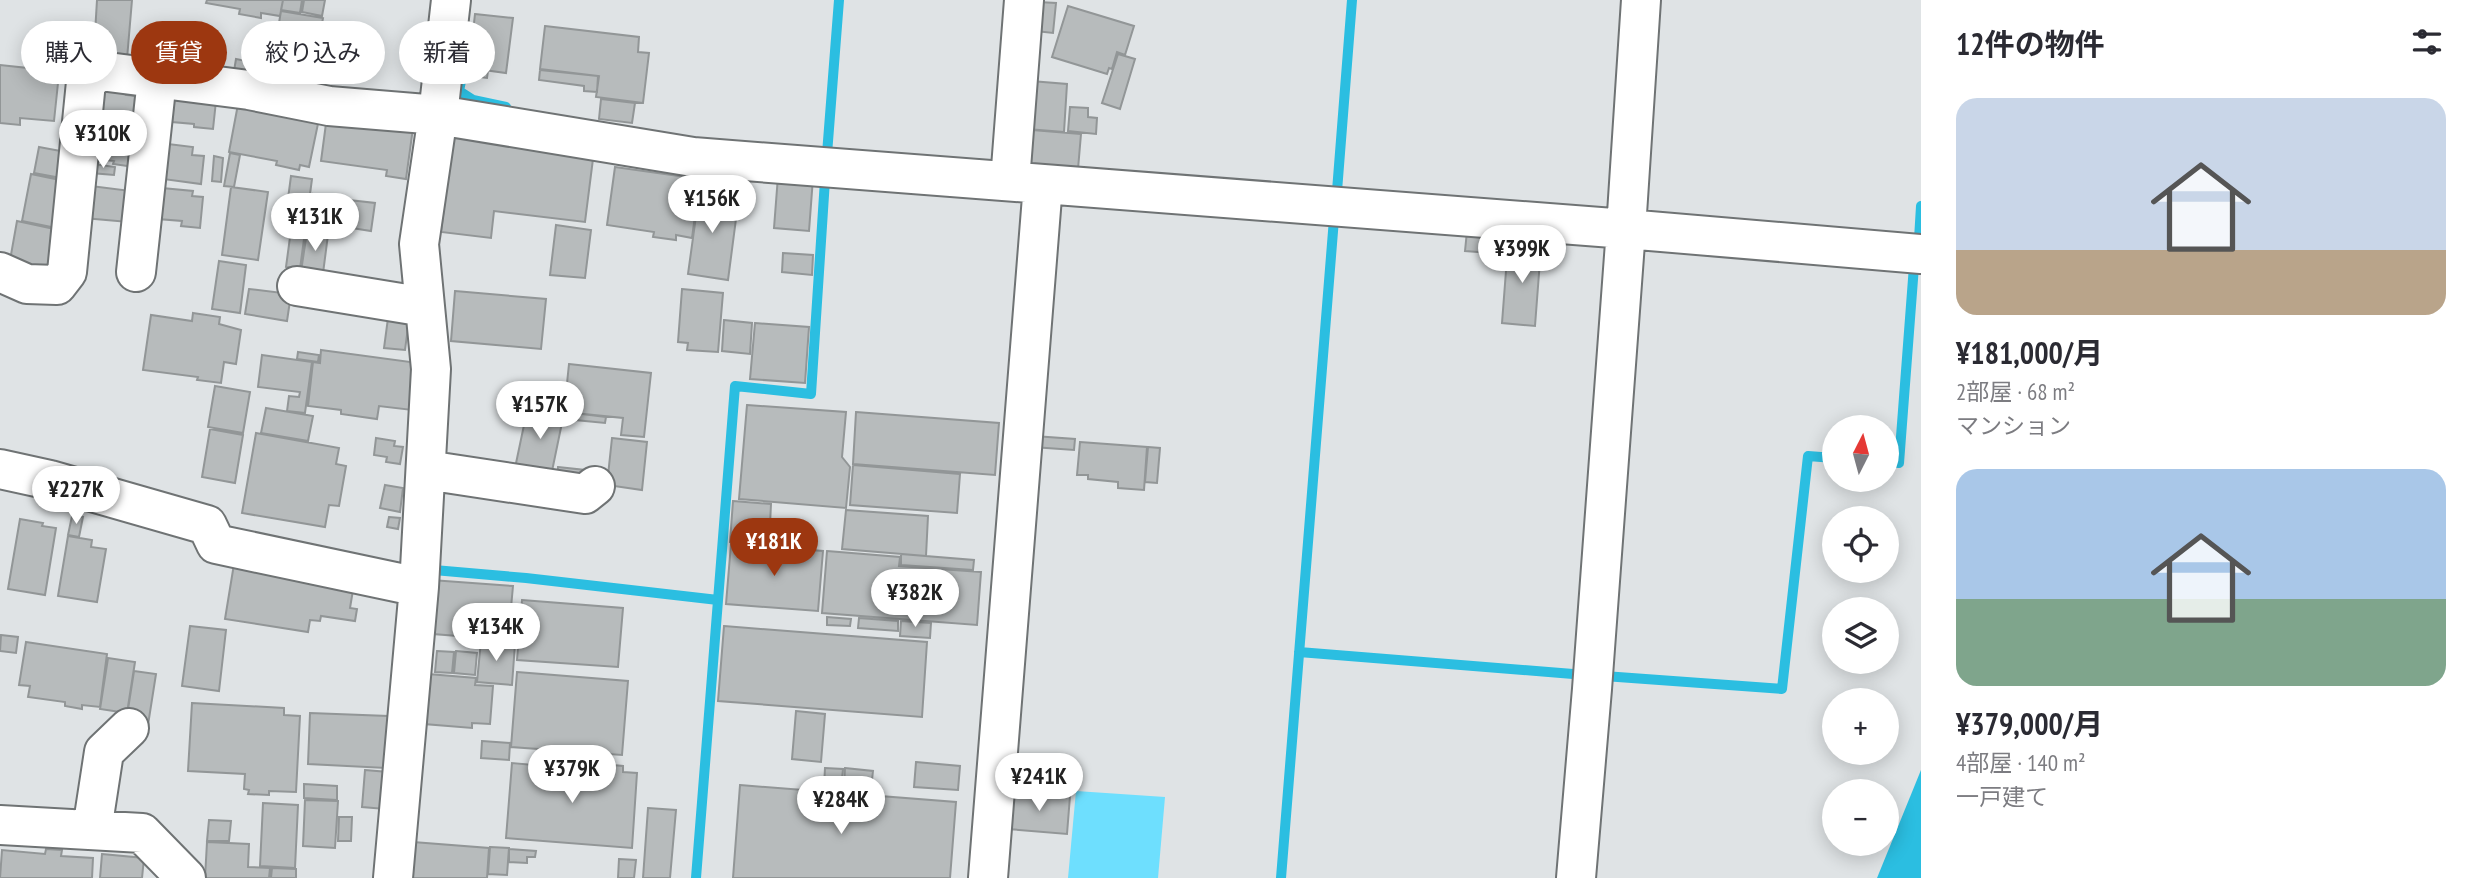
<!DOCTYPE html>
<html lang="ja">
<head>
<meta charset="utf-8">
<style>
	:root { --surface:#fff; --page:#f2f2f3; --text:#2b2b33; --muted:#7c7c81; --accent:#9d3710 }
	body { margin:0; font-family:"PT Sans Narrow","Noto Sans JP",sans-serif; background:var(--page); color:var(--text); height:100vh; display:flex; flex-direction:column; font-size:26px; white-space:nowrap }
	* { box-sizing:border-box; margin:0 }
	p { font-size:23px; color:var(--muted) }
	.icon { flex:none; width:38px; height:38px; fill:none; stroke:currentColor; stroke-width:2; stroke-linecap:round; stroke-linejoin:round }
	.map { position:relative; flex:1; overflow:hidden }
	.details { display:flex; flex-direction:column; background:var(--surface); width:560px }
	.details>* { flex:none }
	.guide { position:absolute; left:21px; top:21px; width:665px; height:63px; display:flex; gap:14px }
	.needle { width:46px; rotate:6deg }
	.controls { position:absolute; left:1822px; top:415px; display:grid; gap:14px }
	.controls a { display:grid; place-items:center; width:77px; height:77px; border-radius:50%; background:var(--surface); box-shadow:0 4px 18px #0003; font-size:35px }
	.price { position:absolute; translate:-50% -60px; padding:0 16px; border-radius:24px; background:#fff; color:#222; font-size:23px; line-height:46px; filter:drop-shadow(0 2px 4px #0008) }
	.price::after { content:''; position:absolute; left:50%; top:42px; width:21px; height:16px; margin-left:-10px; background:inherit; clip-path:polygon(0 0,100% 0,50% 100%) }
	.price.selected { background:var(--accent); color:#fff }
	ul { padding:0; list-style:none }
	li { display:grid; align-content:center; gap:14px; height:371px; padding:0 35px }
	li span { display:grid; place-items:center; height:217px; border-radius:21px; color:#555 }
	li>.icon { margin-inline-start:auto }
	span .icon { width:126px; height:126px; fill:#fffc; stroke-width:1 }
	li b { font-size:30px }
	h2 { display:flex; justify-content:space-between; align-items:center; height:84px; padding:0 35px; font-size:30px }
	.pill { padding:0 24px; border-radius:32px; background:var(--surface); box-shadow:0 4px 18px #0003; font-size:24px; line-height:63px }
	.pill.selected { background:var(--accent); color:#fff }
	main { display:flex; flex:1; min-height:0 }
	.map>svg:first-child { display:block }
	.green { fill:#6edffe }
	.water { fill:#2bbee1 }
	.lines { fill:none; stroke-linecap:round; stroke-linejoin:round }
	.stream { stroke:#2bbee1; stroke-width:10 }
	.building { fill:#b7bbbc; stroke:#929697; stroke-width:2 }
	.minor-casing { stroke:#6f7374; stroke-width:42 }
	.minor { stroke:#fff; stroke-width:38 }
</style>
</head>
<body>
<main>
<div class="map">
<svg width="1921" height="878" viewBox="0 0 1921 878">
	<rect width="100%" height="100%" fill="#dfe3e5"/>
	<!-- green -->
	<path class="green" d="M1076,791L1165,797L1158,878H1068Z"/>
	<!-- water -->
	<path class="water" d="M1921,770V878H1877Z"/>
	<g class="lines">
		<!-- stream -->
		<path class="stream" d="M461,81L459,91L473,100L506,107
			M821,154H827L839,0
			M1337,191L1352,0
			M1919,239L1921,206
			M1886,462L1899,463L1914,266
			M434,570L526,578L718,600
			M1299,652L1573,674
			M1604,676L1782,689L1808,456L1834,458
			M696,878L735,386L811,394L825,180
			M1281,878L1334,219"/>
	</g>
	<!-- building -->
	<path class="building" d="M97,0H132L127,59L98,58L99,51L94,50Z
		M207,0H283L280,16L261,13V18L239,14L240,9L206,3Z
		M283,0H302L300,13L281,10Z
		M304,0H325L322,16L302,12Z
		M1038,2L1056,3L1053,33L1036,31Z
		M1068,6L1134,26L1125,55L1117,52L1112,69L1109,68L1107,74L1052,57Z
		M281,11L323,18L313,75L278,69L279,66L272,65Z
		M475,14L513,18L506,73L469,68Z
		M545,26L639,37L638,52L649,53L643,103L596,97L599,76L540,69Z
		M1118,54L1135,59L1120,109L1102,103Z
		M236,59L277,67V69L287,72L284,86L233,77Z
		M0,65L46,70L45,82L58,83L54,121L20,118V125L0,123Z
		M472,70L488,71L487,78L472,76Z
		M540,70L598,76L597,92L584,91V86L539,80Z
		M1031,81L1067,84L1064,132L1027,129Z
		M97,88L127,92L126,95L142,97L139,126L93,122Z
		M175,91L216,101L213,129L194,127V124L172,122Z
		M239,99L320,114L309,167L300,165L299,170L276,165L277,161L229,152Z
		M601,99L635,103L632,123L599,119Z
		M1070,107L1088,108V117L1097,118L1096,134L1068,131Z
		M327,116L413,128L406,179L386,176L387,170L321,161Z
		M98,127L120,129L123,134L139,135L135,167L113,164L114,161L88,158Z
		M1032,130L1081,134L1078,169L1029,165Z
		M453,134L594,151L585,222L494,211L491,238L441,232Z
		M168,144L193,147L192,155L204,156L201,184L163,179Z
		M39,147L66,152L61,178L34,173Z
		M230,153L240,155L234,187L224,186Z
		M214,156L223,158L221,182L212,181Z
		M93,164L115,167L114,175L91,173Z
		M615,167L700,179L692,238L676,235V240L653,237L654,232L607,225Z
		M31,174L65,181L56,228L22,221Z
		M291,176L312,179L300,269L286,267L293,215L286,214Z
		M778,176L813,178L809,231L774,228Z
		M83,185L131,191L128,222L84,218Z
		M231,187L268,192L258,260L222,255Z
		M700,187L731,191L727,218L736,219L728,280L688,274Z
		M162,188L193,191L192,196L203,197L200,228L181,226L182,221L158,219Z
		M313,194L348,199L344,228L309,223Z
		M349,200L375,203L371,231L345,227Z
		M17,221L59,230L51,274L9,266Z
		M308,225L329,227L322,281L300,278Z
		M556,225L591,230L585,278L550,275Z
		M1467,231L1493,233L1491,253L1465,251Z
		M1508,245L1541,247L1535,326L1502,323Z
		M783,253L813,255L812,275L782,272Z
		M219,261L246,265L240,313L212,309Z
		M249,289L291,294L287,321L245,314Z
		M682,289L723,293L718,352L687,350L688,343L678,342Z
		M455,291L546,299L541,349L451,341Z
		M193,313L220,317L219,324L241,330L236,364L224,362L221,383L197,380L198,377L143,370L151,315L192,321Z
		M388,318L409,320L405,350L384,348Z
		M724,320L752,323L750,354L722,351Z
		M755,323L809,327L805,383L750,379Z
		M321,350L418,363L412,410L379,406L377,419L341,414V410L308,406L313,362L320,363Z
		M298,352L319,355L318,362L297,359Z
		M262,355L312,362L305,413L287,411L289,396L299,397L300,392L258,387Z
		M569,364L651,373L644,437L621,435L623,418L564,412Z
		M215,386L250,392L243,433L208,427Z
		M747,405L846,412L842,457L850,467L846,508L739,499Z
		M528,406L564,413L551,476L515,468Z
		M266,408L313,416L308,441L261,433Z
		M566,412L606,417L605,423L565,419Z
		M856,412L999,423L995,475L853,464Z
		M210,429L243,435L235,483L202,477Z
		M256,433L339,448L336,464L346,466L339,506L329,505L325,527L242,513Z
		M1034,436L1075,439L1074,450L1033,447Z
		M376,438L395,441L394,446L403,447L400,464L386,462L387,457L374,455Z
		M612,438L647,442L642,490L607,485Z
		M1080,442L1147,447L1144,490L1118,488V482L1088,479V475H1077Z
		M1148,447L1160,448L1157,483L1145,482Z
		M853,465L960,474L957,513L850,505Z
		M558,467L585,470L583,486L557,483Z
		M385,485L403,488L400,512L380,508Z
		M733,501L771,504L769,545L730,542Z
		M846,510L928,516L926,556L842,549Z
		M72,516L83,517L79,537L68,535Z
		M389,517L400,518L398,529L387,527Z
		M20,519L43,523L42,526L56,528L45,595L8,589Z
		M772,525L812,528L810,548L770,545Z
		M68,536L92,540L91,547L106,549L97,602L58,596Z
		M731,544L823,551L818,611L726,604Z
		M827,551L900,557L899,566L981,572L977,625L822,613Z
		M901,554L974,560L973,570L901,565Z
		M234,564L354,584L350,608L357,609L355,621L321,616L320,621L310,620L308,632L225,619Z
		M431,580L513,586L508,640L433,634Z
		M522,600L623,608L618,667L517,660Z
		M827,617L851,619L850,626L827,625Z
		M859,618L898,621V631L858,628Z
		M901,621L931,623L930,638L900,636Z
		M190,626L226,630L219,691L182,686Z
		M724,626L927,642L922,717L718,701Z
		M1,635L18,637L16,653L0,651Z
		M481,641L515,644L512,685L477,682Z
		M26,642L107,654L100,707L82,705V709L65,706V702L28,697L30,686L19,685Z
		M437,651L454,652L452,673L435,672Z
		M456,651L477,653L475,675L454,673Z
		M108,658L135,662L127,713L100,709Z
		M134,671L156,674L148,725L126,722Z
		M517,672L628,681L622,755L511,747Z
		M428,674L476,678L475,685L493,686L490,724L472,723V728L424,724Z
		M192,703L284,708V715L300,716L296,792L269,791V795L248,794L249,790L244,789L245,774L188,771Z
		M796,711L825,714L821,762L792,759Z
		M310,713L388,716L386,768L308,764Z
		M482,741L510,743L509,760L481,758Z
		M533,760L548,762L547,767L601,771L602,764L623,766V772L637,773L632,848L506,838L512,763L533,765Z
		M916,762L960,766L958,790L914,787Z
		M825,768L843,769L841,788L824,787Z
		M845,768L873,771L871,789L844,787Z
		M365,770L388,772L385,809L362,807Z
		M304,784L337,786V800L304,798Z
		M740,785L956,802L950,878H733Z
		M1011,792L1070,796L1067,834L1008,829Z
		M305,800L338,801L335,848L303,846Z
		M263,803L298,805L295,868L260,866Z
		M648,808L676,810L670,878H643Z
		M339,817H352L351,841H338Z
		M209,820L231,821L229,841H207Z
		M207,842L249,844L248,867L270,868L269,878H205Z
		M413,842L489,848L487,878H410Z
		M490,847L509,848L507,875L488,874Z
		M46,849L62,850L61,856L93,858L92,878H0L2,850L45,854Z
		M509,849L536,851L535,857H527V863L509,862Z
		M102,854L144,858L142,878H100Z
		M619,859L636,860L634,878H618Z
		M272,868L296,869V878H271Z"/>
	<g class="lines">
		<defs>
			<path id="minor" d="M1641,0L1626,229L1921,254
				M1010,181L1024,0
				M0,272L27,284L57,285L67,272L86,82L100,71L249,90L329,106L438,115L693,157L1626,229L1592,689L1576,878
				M136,272L157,79
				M297,286L425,307
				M0,469L50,480L207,525L216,544L419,587
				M426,470L585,494L595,486
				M0,825L142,833L186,878
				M92,830L104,752L129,728
				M393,878L419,587L431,369L419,244L438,115L451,0
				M988,878L1043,184"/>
		</defs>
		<!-- minor casing -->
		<use href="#minor" class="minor-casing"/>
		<!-- minor -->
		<use href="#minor" class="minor"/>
	</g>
</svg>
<div class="controls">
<a><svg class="needle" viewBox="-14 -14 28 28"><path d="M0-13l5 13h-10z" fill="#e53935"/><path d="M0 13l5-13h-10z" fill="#7c7c81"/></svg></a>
<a><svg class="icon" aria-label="locate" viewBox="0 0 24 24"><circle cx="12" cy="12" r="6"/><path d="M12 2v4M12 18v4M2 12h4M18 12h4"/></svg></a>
<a><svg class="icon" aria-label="layers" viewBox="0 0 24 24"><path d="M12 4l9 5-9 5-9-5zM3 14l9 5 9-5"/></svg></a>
<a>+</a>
<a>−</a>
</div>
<b class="price" style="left:103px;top:170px">¥310K</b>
<b class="price" style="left:712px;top:235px">¥156K</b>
<b class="price" style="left:315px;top:253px">¥131K</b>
<b class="price" style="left:1522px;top:285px">¥399K</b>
<b class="price" style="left:540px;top:441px">¥157K</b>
<b class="price" style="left:76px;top:526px">¥227K</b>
<b class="price selected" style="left:774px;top:578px">¥181K</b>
<b class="price" style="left:915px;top:629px">¥382K</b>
<b class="price" style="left:496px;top:663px">¥134K</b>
<b class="price" style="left:572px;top:805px">¥379K</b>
<b class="price" style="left:1039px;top:813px">¥241K</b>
<b class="price" style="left:841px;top:836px">¥284K</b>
<div class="guide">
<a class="pill">購入</a>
<a class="pill selected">賃貸</a>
<a class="pill">絞り込み</a>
<a class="pill">新着</a>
</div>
</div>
<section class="details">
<h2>12件の物件<svg class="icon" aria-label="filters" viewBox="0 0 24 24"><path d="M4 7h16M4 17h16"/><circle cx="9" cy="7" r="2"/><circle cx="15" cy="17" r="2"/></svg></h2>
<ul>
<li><span style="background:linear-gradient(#c9d6e8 70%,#b9a48a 0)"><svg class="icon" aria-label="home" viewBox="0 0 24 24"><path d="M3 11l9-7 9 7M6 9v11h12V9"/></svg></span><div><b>¥181,000/月</b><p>2部屋 · 68 m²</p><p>マンション</p></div></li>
<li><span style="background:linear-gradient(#a9c7e8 60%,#7fa58c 0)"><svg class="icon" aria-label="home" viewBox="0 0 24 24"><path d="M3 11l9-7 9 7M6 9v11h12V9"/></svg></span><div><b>¥379,000/月</b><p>4部屋 · 140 m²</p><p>一戸建て</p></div></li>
</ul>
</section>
</main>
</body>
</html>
